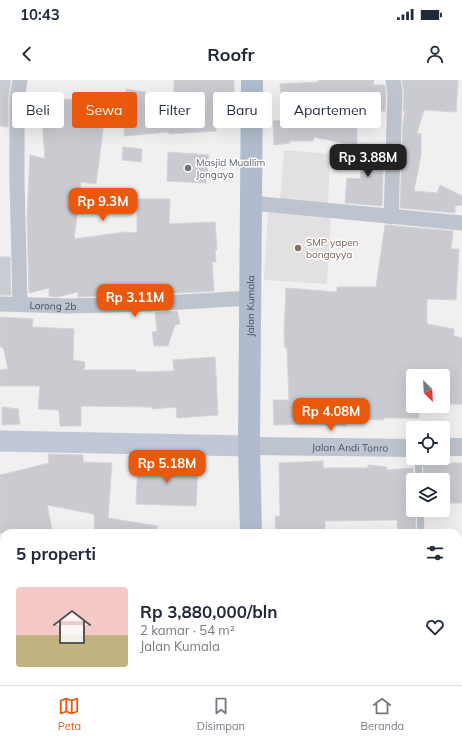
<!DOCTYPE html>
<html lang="id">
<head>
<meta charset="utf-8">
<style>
	:root { --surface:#fff; --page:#f2f2f3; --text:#1f2937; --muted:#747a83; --line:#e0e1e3; --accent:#ea580c }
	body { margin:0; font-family:Mulish,sans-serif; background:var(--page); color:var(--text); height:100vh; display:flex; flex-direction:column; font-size:15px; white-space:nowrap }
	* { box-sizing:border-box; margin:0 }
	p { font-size:13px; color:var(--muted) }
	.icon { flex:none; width:22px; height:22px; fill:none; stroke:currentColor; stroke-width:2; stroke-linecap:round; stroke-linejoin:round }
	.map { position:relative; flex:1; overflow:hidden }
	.drawer { position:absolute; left:0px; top:449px; width:462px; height:156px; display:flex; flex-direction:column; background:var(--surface); border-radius:12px 12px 0 0; box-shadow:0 4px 16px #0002 }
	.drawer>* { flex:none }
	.guide { position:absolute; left:12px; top:12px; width:438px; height:36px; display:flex; gap:8px }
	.needle { width:26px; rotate:156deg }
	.fabs { position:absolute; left:406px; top:289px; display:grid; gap:8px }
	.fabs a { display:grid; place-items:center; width:44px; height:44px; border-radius:4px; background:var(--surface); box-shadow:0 4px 16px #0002; font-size:20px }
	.price { position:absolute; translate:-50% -34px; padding:0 9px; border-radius:8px; background:var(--accent); color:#fff; font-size:13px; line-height:26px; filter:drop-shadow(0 1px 2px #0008) }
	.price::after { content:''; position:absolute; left:50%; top:24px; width:12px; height:9px; margin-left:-6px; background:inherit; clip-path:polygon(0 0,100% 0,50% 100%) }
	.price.active { background:#222; color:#fff }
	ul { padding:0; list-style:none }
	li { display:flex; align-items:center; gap:12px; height:100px; padding:0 16px }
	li+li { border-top:1px solid var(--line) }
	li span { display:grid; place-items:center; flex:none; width:112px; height:80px; border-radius:4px; color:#555 }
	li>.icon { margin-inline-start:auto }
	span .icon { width:48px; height:48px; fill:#fffc; stroke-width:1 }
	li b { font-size:17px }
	h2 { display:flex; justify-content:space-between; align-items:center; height:48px; padding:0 16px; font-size:17px }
	.pill { padding:0 14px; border-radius:4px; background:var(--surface); box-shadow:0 4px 16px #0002; font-size:14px; line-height:36px }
	.pill.active { background:var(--accent); color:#fff }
	.status { display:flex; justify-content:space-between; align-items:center; height:28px; padding:0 20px; background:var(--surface); direction:ltr }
	.status svg { height:11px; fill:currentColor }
	header { display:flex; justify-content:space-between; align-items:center; height:52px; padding:0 16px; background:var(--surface); font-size:18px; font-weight:700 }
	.dock { display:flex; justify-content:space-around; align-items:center; height:56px; border-top:1px solid var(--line); background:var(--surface); font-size:11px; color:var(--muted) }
	.dock a { display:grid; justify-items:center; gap:2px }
	.dock .active { color:var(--accent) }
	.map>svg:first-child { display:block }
	.education { fill:#e2e0e1 }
	.building { fill:#c9cbd1; stroke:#d3d4da }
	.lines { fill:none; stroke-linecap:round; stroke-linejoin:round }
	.service { stroke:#bec4cd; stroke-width:7 }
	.minor { stroke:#bec4cd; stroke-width:15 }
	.tertiary { stroke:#bec4cd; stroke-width:18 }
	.secondary { stroke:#c0c8d5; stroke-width:21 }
	.primary { stroke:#b0bbcd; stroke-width:22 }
	.worship-dot { fill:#6b7280; stroke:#fff; stroke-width:1.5 }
	.education-dot { fill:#8d6e63; stroke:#fff; stroke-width:1.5 }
	.labels { text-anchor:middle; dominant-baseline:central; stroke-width:3; stroke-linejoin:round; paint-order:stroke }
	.worship-label { font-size:10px; fill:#5b616d; stroke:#fff; text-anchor:start }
	.education-label { font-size:10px; fill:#785e54; stroke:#fff; text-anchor:start }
	.street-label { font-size:10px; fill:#48505c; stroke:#fff }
</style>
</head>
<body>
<div class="status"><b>10:43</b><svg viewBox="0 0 49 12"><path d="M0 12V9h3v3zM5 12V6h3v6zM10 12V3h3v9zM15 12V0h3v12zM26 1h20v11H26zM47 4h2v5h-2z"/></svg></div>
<header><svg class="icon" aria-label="back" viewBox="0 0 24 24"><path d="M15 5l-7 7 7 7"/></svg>Roofr<svg class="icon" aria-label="person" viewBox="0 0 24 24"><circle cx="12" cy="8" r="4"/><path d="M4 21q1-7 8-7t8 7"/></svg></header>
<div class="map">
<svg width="462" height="605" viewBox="0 0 462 605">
	<rect width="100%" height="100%" fill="#f1efef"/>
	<!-- education -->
	<path class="education" d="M284,70L330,74L328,123L280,121Z
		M268,132L331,135L327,204L264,200Z"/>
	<!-- building -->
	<path class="building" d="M0,0H11L8,20V47L0,46Z
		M174,0H234V13L219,14L216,51L169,54V52L124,56L126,9L174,17Z
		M318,0H374L373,5H385L386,14L385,31L357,32V66L314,57L313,61H290V63L274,65L273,41L282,40L280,4L318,2Z
		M402,0H458L456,32L424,30L417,53L421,54V75L414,111L437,113L440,105L462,116V125L455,126V133L400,128L403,43L405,31H403L404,13Z
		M43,19L107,20L96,104L81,102L74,159L125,152L137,153V119H170L169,144L215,142L217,170H215L216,182H212L214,211L119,216V209L97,216L78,217V212L57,217L49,216V208L29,213L27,138L30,75L45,79L42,40Z
		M363,64L384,65L382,126L345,123L347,98L360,99Z
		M123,67L142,69L141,82L122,80Z
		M168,72L209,75L206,103L167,101Z
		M385,145L453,151L451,169H459L456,220L427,219V244L454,249V256L462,258V324H443V293L413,291V326H419V338H384V340L347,338L346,346L313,344L274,345L273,320H289L287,268H285L284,254L286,208L337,212V207H376Z
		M0,177H10L11,215H0Z
		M177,231L180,244L175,245L168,266H154L152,252L157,251L155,233Z
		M0,237L33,239L32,247L74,249L73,280L85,282L84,290H136V292L174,291L173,280L215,277L218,335L177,338L176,327L152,329V327L81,326V346H60L59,330L38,329L40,306H0V290L8,289L3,267H0Z
		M2,327L18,329L20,344L2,345Z
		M48,374L83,375V382L112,383L108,438L157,446V453H95L94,434L47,425L53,453H0V395L49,383Z
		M323,381V388H368V385L387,387V390L413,388V430H415L416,453H398L397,440L325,441V450L294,451V453H276L275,436H280L279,383Z
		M138,382L198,385L196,426L136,424Z
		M423,383H462V423H443V400H424Z"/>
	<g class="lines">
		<!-- service -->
		<path class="service" d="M418,378L419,400
			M420,430L421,453"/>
		<!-- minor -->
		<g class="minor">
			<path d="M20,0L17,20V100L20,224"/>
			<path d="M251,123L462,143"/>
			<path d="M391,137L395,13L393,0"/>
			<path id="s1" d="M0,224L69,226L148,224L250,218"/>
		</g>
		<!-- tertiary -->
		<g class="tertiary">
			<path id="s2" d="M249,366L413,368"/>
			<path d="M443,367H462"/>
		</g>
		<!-- secondary -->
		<path class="secondary" d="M0,361L249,366"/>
		<!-- primary -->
		<g class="primary">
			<path id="s3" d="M251,453L249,366L252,0"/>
			<path d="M254,601V605"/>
		</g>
	</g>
	<!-- markers -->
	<circle class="worship-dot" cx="188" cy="88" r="4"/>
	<circle class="education-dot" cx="298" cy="168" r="4"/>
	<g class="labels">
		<!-- worship labels -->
		<g class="worship-label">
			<text x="196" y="82">Masjid Muallim<tspan x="196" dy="12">Jongaya</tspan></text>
		</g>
		<!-- education labels -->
		<g class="education-label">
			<text x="306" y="162">SMP yapen<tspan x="306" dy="12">bongayya</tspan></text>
		</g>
		<!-- street labels -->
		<g class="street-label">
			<text stroke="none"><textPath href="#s1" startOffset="53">Lorong 2b</textPath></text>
			<text stroke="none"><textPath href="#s3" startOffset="227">Jalan Kumala</textPath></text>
			<text stroke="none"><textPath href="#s2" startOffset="101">Jalan Andi Tonro</textPath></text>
		</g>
	</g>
</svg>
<div class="fabs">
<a><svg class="needle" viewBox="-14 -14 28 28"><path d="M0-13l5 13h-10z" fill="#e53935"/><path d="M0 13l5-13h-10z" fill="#747a83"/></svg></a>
<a><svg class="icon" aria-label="locate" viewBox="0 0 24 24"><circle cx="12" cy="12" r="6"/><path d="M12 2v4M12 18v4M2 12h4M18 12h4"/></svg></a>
<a><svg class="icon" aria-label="layers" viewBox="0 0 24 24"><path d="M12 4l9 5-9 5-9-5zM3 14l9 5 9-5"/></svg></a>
</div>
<b class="price active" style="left:368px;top:98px">Rp 3.88M</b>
<b class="price" style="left:103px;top:142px">Rp 9.3M</b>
<b class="price" style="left:135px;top:238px">Rp 3.11M</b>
<b class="price" style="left:331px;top:352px">Rp 4.08M</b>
<b class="price" style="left:167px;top:404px">Rp 5.18M</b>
<div class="guide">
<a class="pill">Beli</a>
<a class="pill active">Sewa</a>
<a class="pill">Filter</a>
<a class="pill">Baru</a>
<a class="pill">Apartemen</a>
</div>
<section class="drawer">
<h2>5 properti<svg class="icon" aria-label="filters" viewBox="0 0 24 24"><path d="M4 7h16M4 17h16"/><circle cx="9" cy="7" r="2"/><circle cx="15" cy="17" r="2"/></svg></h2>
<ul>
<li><span style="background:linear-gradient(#f6c9c9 60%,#c2b280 0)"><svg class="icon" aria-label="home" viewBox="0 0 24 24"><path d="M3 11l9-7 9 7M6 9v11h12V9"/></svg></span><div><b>Rp 3,880,000/bln</b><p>2 kamar · 54 m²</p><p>Jalan Kumala</p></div><svg class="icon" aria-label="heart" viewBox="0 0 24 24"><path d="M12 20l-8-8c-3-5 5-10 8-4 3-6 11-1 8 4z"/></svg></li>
</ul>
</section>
</div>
<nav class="dock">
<a class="active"><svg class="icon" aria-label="map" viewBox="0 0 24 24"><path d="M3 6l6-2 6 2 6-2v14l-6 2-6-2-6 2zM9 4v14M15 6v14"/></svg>Peta</a>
<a><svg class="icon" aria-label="saved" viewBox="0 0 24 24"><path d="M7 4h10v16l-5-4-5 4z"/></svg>Disimpan</a>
<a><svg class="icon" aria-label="home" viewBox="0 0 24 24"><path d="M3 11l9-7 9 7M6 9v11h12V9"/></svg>Beranda</a>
</nav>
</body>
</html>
